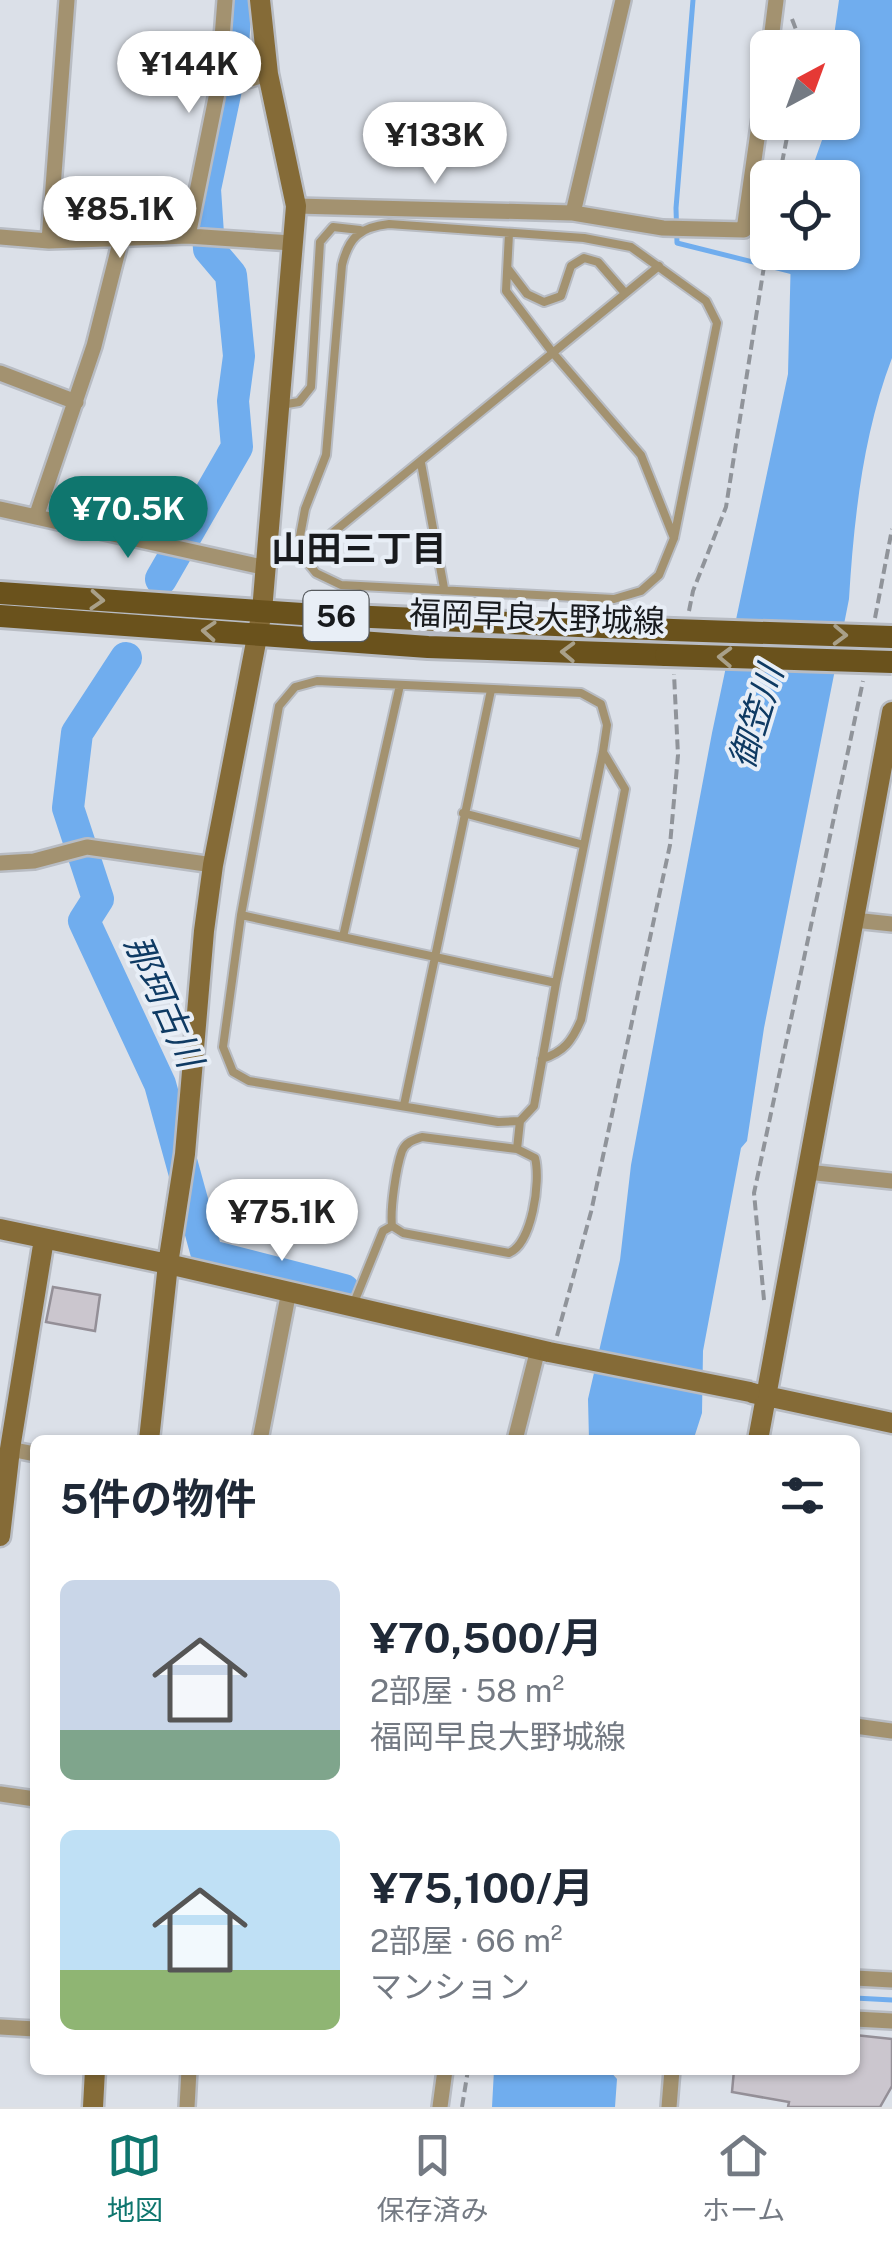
<!DOCTYPE html>
<html lang="ja">
<head>
<meta charset="utf-8">
<style>
	:root { --surface:#fff; --page:#f2f2f3; --text:#1f2937; --muted:#747a83; --line:#e0e1e3; --accent:#0f766e }
	body { margin:0; font-family:"Public Sans","Noto Sans JP",sans-serif; background:var(--page); color:var(--text); height:100vh; display:flex; flex-direction:column; font-size:38px; white-space:nowrap }
	* { box-sizing:border-box; margin:0 }
	p { font-size:32px; color:var(--muted) }
	.icon { flex:none; width:55px; height:55px; fill:none; stroke:currentColor; stroke-width:2; stroke-linecap:round; stroke-linejoin:round }
	.map { position:relative; flex:1; overflow:hidden }
	.side { position:absolute; left:30px; top:1435px; width:830px; height:640px; display:flex; flex-direction:column; background:var(--surface); border-radius:15px; box-shadow:0 2px 8px #0004 }
	.side>* { flex:none }
	.needle { width:65px; rotate:41deg }
	.tools { position:absolute; left:750px; top:30px; display:grid; gap:20px }
	.tools a { display:grid; place-items:center; width:110px; height:110px; border-radius:15px; background:var(--surface); box-shadow:0 2px 8px #0004; font-size:50px }
	.price { position:absolute; translate:-50% -85px; padding:0 22px; border-radius:35px; background:#fff; color:#222; font-size:32px; line-height:65px; filter:drop-shadow(0 2px 5px #0008) }
	.price::after { content:''; position:absolute; left:50%; top:60px; width:30px; height:22px; margin-left:-15px; background:inherit; clip-path:polygon(0 0,100% 0,50% 100%) }
	.price.current { background:var(--accent); color:#fff }
	ul { padding:0; list-style:none }
	li { display:flex; align-items:center; gap:30px; height:250px; padding:0 30px }
	li span { display:grid; place-items:center; flex:none; width:280px; height:200px; border-radius:15px; color:#555 }
	li>.icon { margin-inline-start:auto }
	span .icon { width:120px; height:120px; fill:#fffc; stroke-width:1 }
	li b { font-size:42px }
	h2 { display:flex; justify-content:space-between; align-items:center; height:120px; padding:0 30px; font-size:42px }
	.tabs { display:flex; justify-content:space-around; align-items:center; height:140px; border-top:2px solid var(--line); background:var(--surface); font-size:28px; color:var(--muted) }
	.tabs a { display:grid; justify-items:center; gap:5px }
	.tabs .current { color:var(--accent) }
	.map>svg:first-child { display:block }
	.water { fill:#70adee }
	.lines { fill:none; stroke-linecap:round; stroke-linejoin:round }
	.stream { stroke:#70adee; stroke-width:5 }
	.river { stroke:#70adee; stroke-width:32 }
	.building { fill:#cbc6ce; stroke:#948f97; stroke-width:2.5 }
	.lane-casing { stroke:#b8bcc3; stroke-width:12 }
	.street-casing { stroke:#b8bcc3; stroke-width:20 }
	.secondary-casing { stroke:#b8bcc3; stroke-width:25 }
	.primary-casing { stroke:#b8bcc3; stroke-width:28 }
	.path { stroke:#90949a; stroke-width:4; stroke-dasharray:10 5; stroke-linecap:butt }
	.lane { stroke:#a39270; stroke-width:8 }
	.street { stroke:#a39270; stroke-width:15 }
	.secondary { stroke:#856b37; stroke-width:20 }
	.primary { stroke:#6a521c; stroke-width:22 }
	.secondary-bridge-casing { stroke:#b8bcc3; stroke-width:25; stroke-linecap:butt }
	.primary-bridge-casing { stroke:#b8bcc3; stroke-width:28; stroke-linecap:butt }
	.secondary-bridge { stroke:#856b37; stroke-width:20 }
	.primary-bridge { stroke:#6a521c; stroke-width:22 }
	.oneway { stroke:#a9a089 }
	.labels { text-anchor:middle; dominant-baseline:central; stroke-width:8; stroke-linejoin:round; paint-order:stroke }
	.shield { fill:#e8eef6; stroke:#565a5e; stroke-width:2.5 }
	.shield-label { font-size:30px; font-weight:bold; fill:#181a1d }
	.street-label { font-size:32px; fill:#181a1d; stroke:#e8eef6 }
	.neighbourhood-label { font-size:35px; font-weight:bold; fill:#181a1d; stroke:#e8eef6 }
	.water-label { font-size:35px; font-style:italic; fill:#0e3a63; stroke:#e8eef6 }
</style>
</head>
<body>
<div class="map">
<svg width="892" height="2107" viewBox="0 0 892 2107">
	<rect width="100%" height="100%" fill="#dbe0e8"/>
	<!-- water -->
	<path class="water" d="M839,0H892V358C863,434 854,518 849,599L764,1028L747,1141L741,1148L703,1351L702,1413L694,1438L687,1440H589L588,1399L620,1260L631,1165L672,945L712,733L788,374L791,253L842,252V178L809,177L828,123L842,122V48L833,47V43Z
		M494,2070H609L617,2079L615,2107H492Z"/>
	<g class="lines">
		<!-- stream -->
		<path class="stream" d="M693,0L676,208L677,243L797,273
			M855,1998L892,2000"/>
		<!-- river -->
		<path class="river" d="M161,579L237,447L233,401L239,356L231,275L209,249L205,189L232,61L236,0
			M126,658L77,733L68,808L98,899L84,921L160,1084L207,1255L344,1290"/>
	</g>
	<!-- building -->
	<path class="building" d="M53,1287L100,1295L95,1331L46,1322Z
		M855,2035L892,2039V2086L880,2107H788L789,2102L732,2092L734,2070H855Z"/>
	<g class="lines">
		<defs>
			<path id="lane" d="M389,224L584,238L631,247L706,301L717,323L674,538L659,575L641,591L614,599L341,585L316,573L303,557L300,536L305,509L326,455L342,265C349,237 360,227 389,224Z
				M509,234L506,291L553,353L641,455L674,538
				M508,269L527,294L544,302L561,296L571,266L584,258L598,262L625,293
				M281,405L299,402L311,387L320,242L333,227L360,230
				M421,463L444,588
				M303,557L659,266
				M463,813L584,845
				M241,915L556,983
				M343,937L400,685
				M542,1059C564,1052 572,1041 581,1020L625,789L603,752
				M404,1105L491,690
				M517,1149L520,1121L534,1106L556,983L603,752L607,725L601,704L581,693L317,681L295,687L279,706L241,915L223,1047L233,1072L249,1081L498,1122L520,1121
				M353,1305L383,1231L392,1226C390,1209 396,1168 402,1151C406,1142 413,1140 422,1137L517,1149L535,1158C541,1181 532,1244 509,1253L403,1233L392,1226"/>
			<path id="street" d="M770,48L776,0
				M218,88L268,74
				M296,206L573,213L663,228L744,230L768,62
				M573,213L623,0
				M188,236L218,88L225,0
				M0,237L49,241L188,236L292,243
				M49,241L67,0
				M0,373L76,402
				M0,509L267,568
				M36,517L94,346L121,239
				M0,863L34,861L87,847L213,865
				M854,920L892,924
				M807,1172L892,1181
				M260,1440L289,1291
				M515,1440L538,1349
				M10,1449L35,1454
				M855,1726L892,1731
				M0,1794L35,1799
				M855,1978L892,1980
				M855,2019L892,2021
				M0,2027L35,2029
				M187,2107L189,2070
				M440,2107L445,2070
				M669,2107L672,2070"/>
			<path id="secondary" d="M0,1229L168,1264L549,1352
				M752,1393L892,1423
				M149,1440L168,1264L185,1154L204,931L213,865L262,611L296,206L268,74L260,0
				M758,1440L892,712
				M0,1536L10,1449L44,1239
				M93,2107L95,2070"/>
			<path id="primary" d="M0,593L302,614L673,630
				M0,616L428,647L666,655"/>
		</defs>
		<!-- lane casing -->
		<use href="#lane" class="lane-casing"/>
		<!-- street casing -->
		<use href="#street" class="street-casing"/>
		<!-- secondary casing -->
		<use href="#secondary" class="secondary-casing"/>
		<!-- primary casing -->
		<use href="#primary" class="primary-casing"/>
		<!-- path -->
		<path class="path" d="M792,19L803,48
			M779,178L790,122
			M689,611L693,591L726,507L768,241
			M875,618L892,529
			M764,1300L754,1193L863,681
			M557,1336L591,1212L670,845L678,755L674,674
			M462,2107L468,2070"/>
		<!-- lane -->
		<use href="#lane" class="lane"/>
		<!-- street -->
		<use href="#street" class="street"/>
		<!-- secondary -->
		<use href="#secondary" class="secondary"/>
		<!-- primary -->
		<use href="#primary" class="primary"/>
		<defs>
			<path id="secondary-bridge" d="M549,1352L750,1392"/>
			<path id="primary-bridge" d="M673,630L892,637
				M666,655L892,662"/>
		</defs>
		<!-- secondary-bridge casing -->
		<use href="#secondary-bridge" class="secondary-bridge-casing"/>
		<!-- primary-bridge casing -->
		<use href="#primary-bridge" class="primary-bridge-casing"/>
		<!-- secondary-bridge -->
		<use href="#secondary-bridge" class="secondary-bridge"/>
		<!-- primary-bridge -->
		<use href="#primary-bridge" class="primary-bridge"/>
	</g>
	<!-- one-way arrows -->
	<defs><path id="oneway-chevron" d="M-2-3.5L2.5 0L-2 3.5" fill="none" stroke-width="1.6" stroke-linecap="round" stroke-linejoin="round" transform="scale(2.5)"/></defs>
	<g class="oneway">
		<use href="#oneway-chevron" transform="translate(97 600) rotate(4)"/>
		<use href="#oneway-chevron" transform="translate(209 631) rotate(-176)"/>
		<use href="#oneway-chevron" transform="translate(840 635) rotate(2)"/>
		<use href="#oneway-chevron" transform="translate(568 652) rotate(-178)"/>
		<use href="#oneway-chevron" transform="translate(725 657) rotate(-178)"/>
	</g>
	<g class="labels">
		<!-- shield labels -->
		<rect class="shield" x="303.5" y="591" width="65" height="50" rx="8"/>
		<g class="shield-label">
			<text x="336" y="616">56</text>
		</g>
		<!-- street labels -->
		<g class="street-label">
			<text transform="translate(537 617) rotate(2)">福岡早良大野城線</text>
		</g>
		<!-- neighbourhood labels -->
		<g class="neighbourhood-label">
			<text x="359" y="548">山田三丁目</text>
		</g>
		<!-- water labels -->
		<g class="water-label">
			<text transform="translate(756 717) rotate(-73)">御笠川</text>
			<text transform="translate(164 1001) rotate(66)">那珂古川</text>
		</g>
	</g>
</svg>
<div class="tools">
<a><svg class="needle" viewBox="-14 -14 28 28"><path d="M0-13l5 13h-10z" fill="#e53935"/><path d="M0 13l5-13h-10z" fill="#747a83"/></svg></a>
<a><svg class="icon" aria-label="locate" viewBox="0 0 24 24"><circle cx="12" cy="12" r="6"/><path d="M12 2v4M12 18v4M2 12h4M18 12h4"/></svg></a>
</div>
<b class="price" style="left:189px;top:116px">¥144K</b>
<b class="price" style="left:435px;top:187px">¥133K</b>
<b class="price" style="left:120px;top:261px">¥85.1K</b>
<b class="price current" style="left:128px;top:561px">¥70.5K</b>
<b class="price" style="left:282px;top:1264px">¥75.1K</b>
<section class="side">
<h2>5件の物件<svg class="icon" aria-label="filters" viewBox="0 0 24 24"><path d="M4 7h16M4 17h16"/><circle cx="9" cy="7" r="2"/><circle cx="15" cy="17" r="2"/></svg></h2>
<ul>
<li><span style="background:linear-gradient(#c9d6e8 75%,#7fa58c 0)"><svg class="icon" aria-label="home" viewBox="0 0 24 24"><path d="M3 11l9-7 9 7M6 9v11h12V9"/></svg></span><div><b>¥70,500/月</b><p>2部屋 · 58 m²</p><p>福岡早良大野城線</p></div></li>
<li><span style="background:linear-gradient(#bfe0f5 70%,#8fb573 0)"><svg class="icon" aria-label="home" viewBox="0 0 24 24"><path d="M3 11l9-7 9 7M6 9v11h12V9"/></svg></span><div><b>¥75,100/月</b><p>2部屋 · 66 m²</p><p>マンション</p></div></li>
</ul>
</section>
</div>
<nav class="tabs">
<a class="current"><svg class="icon" aria-label="map" viewBox="0 0 24 24"><path d="M3 6l6-2 6 2 6-2v14l-6 2-6-2-6 2zM9 4v14M15 6v14"/></svg>地図</a>
<a><svg class="icon" aria-label="saved" viewBox="0 0 24 24"><path d="M7 4h10v16l-5-4-5 4z"/></svg>保存済み</a>
<a><svg class="icon" aria-label="home" viewBox="0 0 24 24"><path d="M3 11l9-7 9 7M6 9v11h12V9"/></svg>ホーム</a>
</nav>
</body>
</html>
